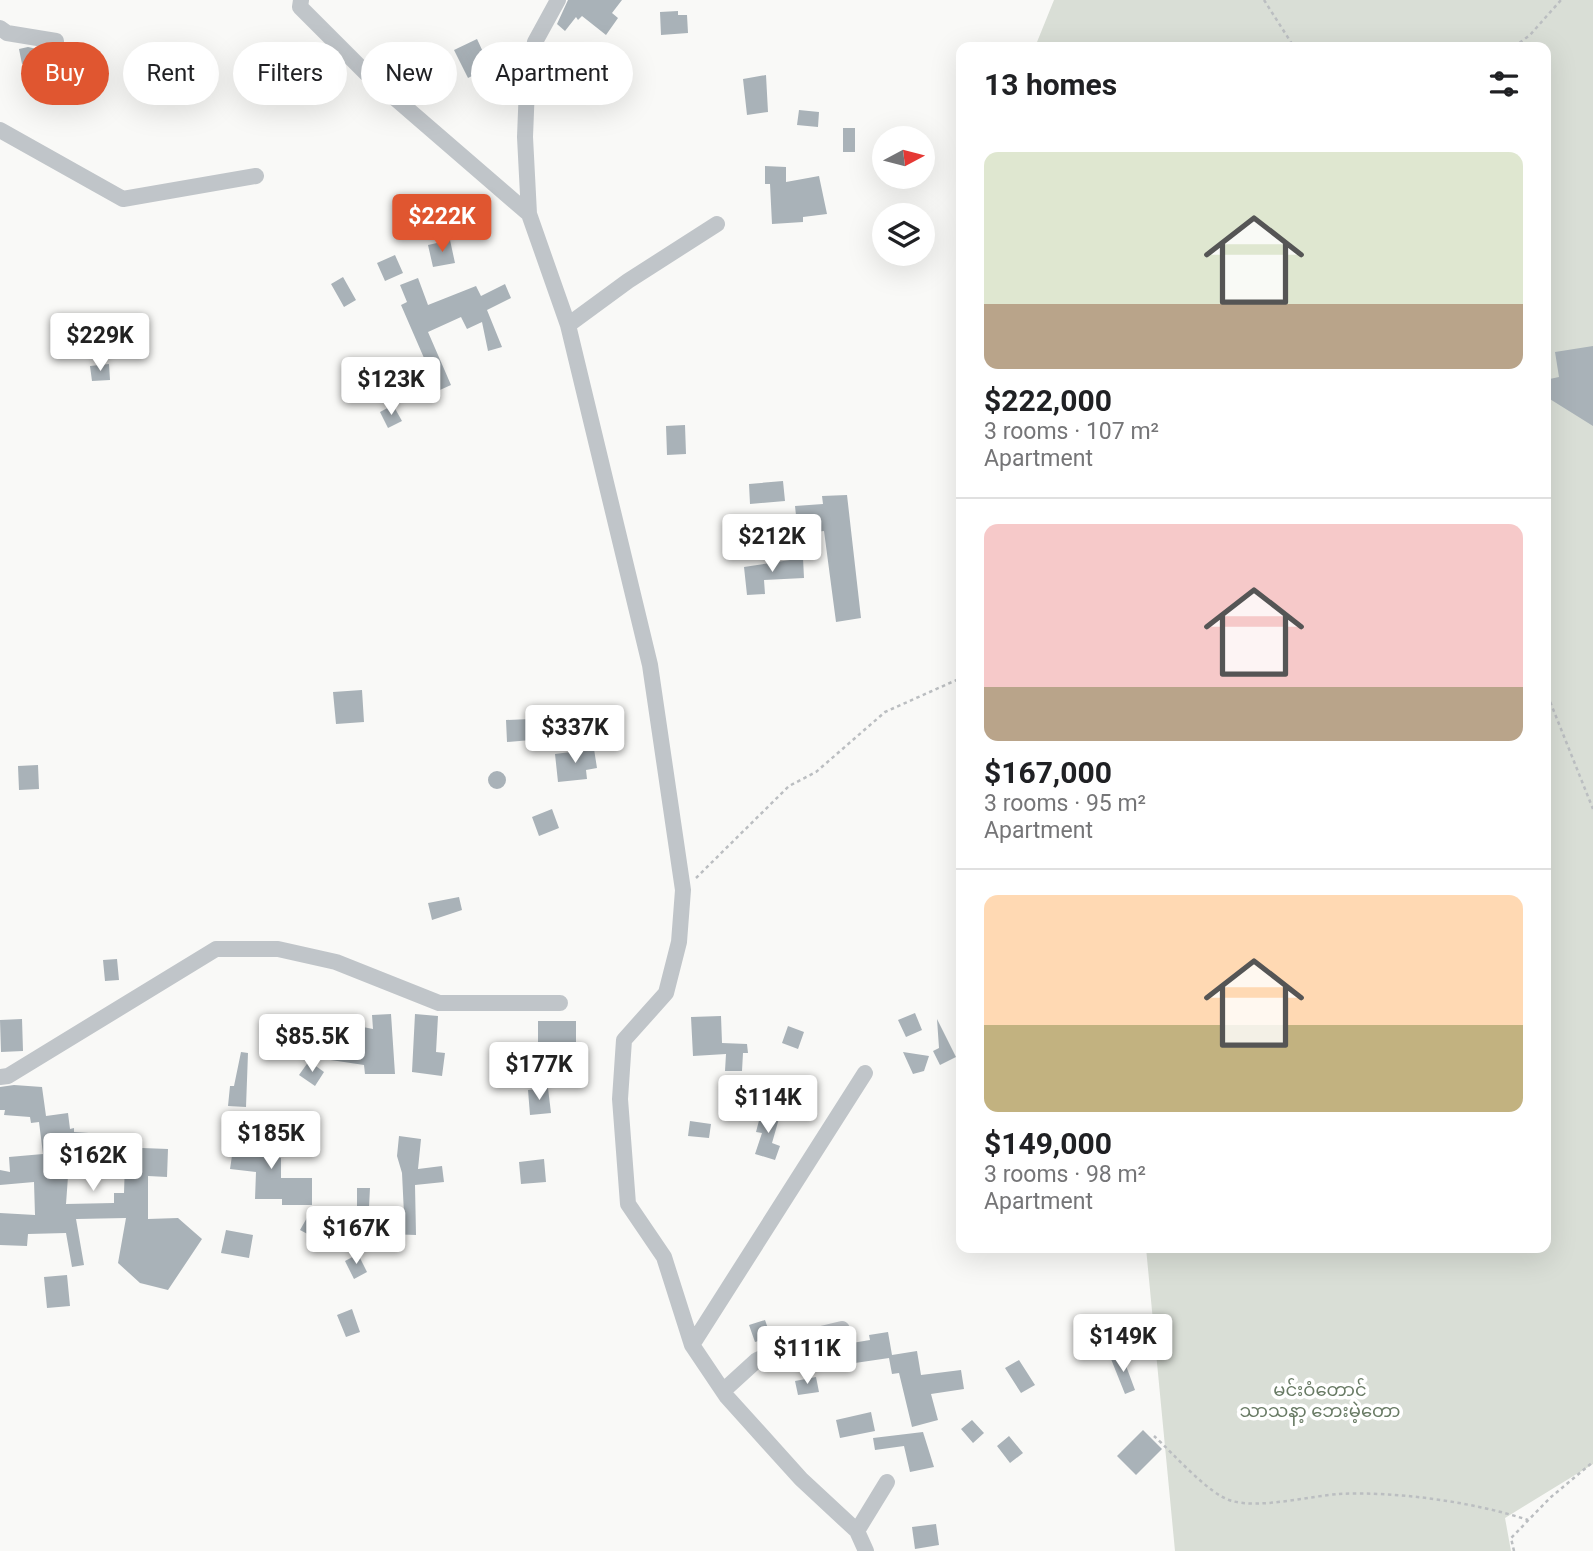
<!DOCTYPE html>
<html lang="en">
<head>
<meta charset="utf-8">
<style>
	:root { --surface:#fff; --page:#f6f6f6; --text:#202124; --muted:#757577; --line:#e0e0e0; --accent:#e05630 }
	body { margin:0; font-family:Roboto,"Noto Sans Myanmar",sans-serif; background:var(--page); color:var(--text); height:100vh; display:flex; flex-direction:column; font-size:26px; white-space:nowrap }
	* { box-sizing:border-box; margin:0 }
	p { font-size:23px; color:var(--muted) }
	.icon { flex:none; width:38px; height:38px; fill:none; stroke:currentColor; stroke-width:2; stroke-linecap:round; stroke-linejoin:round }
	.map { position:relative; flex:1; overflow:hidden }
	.details { position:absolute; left:956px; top:42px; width:595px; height:1211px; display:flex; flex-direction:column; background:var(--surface); border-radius:14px; box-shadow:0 7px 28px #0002 }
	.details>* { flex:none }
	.guide { position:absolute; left:21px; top:42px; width:665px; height:63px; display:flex; gap:14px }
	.needle { width:46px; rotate:83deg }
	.tools { position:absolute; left:872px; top:126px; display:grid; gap:14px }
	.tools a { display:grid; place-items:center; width:63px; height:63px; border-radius:50%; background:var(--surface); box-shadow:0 7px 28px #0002; font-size:35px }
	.price { position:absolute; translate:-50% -60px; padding:0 16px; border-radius:7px; background:#fff; color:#222; font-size:23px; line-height:46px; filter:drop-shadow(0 2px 4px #0008) }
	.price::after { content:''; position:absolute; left:50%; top:42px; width:21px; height:16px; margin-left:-10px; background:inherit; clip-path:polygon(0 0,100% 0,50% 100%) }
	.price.active { background:var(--accent); color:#fff }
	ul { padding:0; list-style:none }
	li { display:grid; align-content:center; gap:14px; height:371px; padding:0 28px }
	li+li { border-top:2px solid var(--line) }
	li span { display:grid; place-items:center; height:217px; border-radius:14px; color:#555 }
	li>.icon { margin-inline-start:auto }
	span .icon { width:126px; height:126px; fill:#fffc; stroke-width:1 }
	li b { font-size:30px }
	h2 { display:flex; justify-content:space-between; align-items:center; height:84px; padding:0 28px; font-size:30px }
	.chip { padding:0 24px; border-radius:32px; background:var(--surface); box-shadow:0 7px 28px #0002; font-size:24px; line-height:63px }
	.chip.active { background:var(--accent); color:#fff }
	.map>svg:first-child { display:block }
	.green { fill:#d9ded6 }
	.building { fill:#a9b2b8; fill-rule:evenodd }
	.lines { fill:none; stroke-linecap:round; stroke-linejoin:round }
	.path { stroke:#bbbec1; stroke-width:2.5; stroke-dasharray:3.5 3.5; stroke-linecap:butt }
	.minor { stroke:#c0c5c9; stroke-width:16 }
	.labels { text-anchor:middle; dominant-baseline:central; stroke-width:7; stroke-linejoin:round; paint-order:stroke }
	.park-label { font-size:18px; fill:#687a64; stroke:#fff }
</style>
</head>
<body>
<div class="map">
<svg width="1593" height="1551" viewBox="0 0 1593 1551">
	<rect width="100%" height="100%" fill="#f9f9f7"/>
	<!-- green -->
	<path class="green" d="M1054,0H1593V1464L1505,1518L1511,1551H1175L1146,1248H1545V47H1035Z"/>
	<!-- building -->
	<path class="building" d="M568,0H622L612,13L618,18L606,35L582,16L578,20L576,17L565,31L557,24Z
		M678,11V15H687L688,33L661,35L660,12Z
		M477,39L490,67L468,78L454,50Z
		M28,47L37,49L39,60L22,64L19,49Z
		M766,75L768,112L747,115L743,79Z
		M799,110L819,112L818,127L797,125Z
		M843,128H855V152H843Z
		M765,166L786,167V182L819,176L827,214L803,217V222L772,224L770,184H765Z
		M450,240L455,263L433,267L428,245Z
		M395,255L403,273L385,281L377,263Z
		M343,277L356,300L344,307L331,284Z
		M418,278L428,305L476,286L481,296L505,284L511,298L487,310L502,347L488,351L482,322L467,329L461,317L428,332L451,385L431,394L417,361L424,358L401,305L407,302L400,285Z
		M1593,346V426L1545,396V380L1559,377L1555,352Z
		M109,364L110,380L92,381L90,366Z
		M393,405L402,421L388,428L380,412Z
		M685,425L686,454L667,455L666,426Z
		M783,481L785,501L750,504L749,484Z
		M847,495L861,618L836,622L824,531L798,534L795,506L823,504L822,496Z
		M803,558L804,578L764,580L765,594L747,595L744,567Z
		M362,690L364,722L336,724L333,692Z
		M530,719L531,740L507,742L506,720Z
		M594,749L597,768L586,770L587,779L558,782L555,754Z
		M38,765L39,789L19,790L18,766Z
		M488 780a9 9 0 1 1 18 0a9 9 0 1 1-18 0Z
		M552,809L559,828L539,836L532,817Z
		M459,897L462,910L432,920L428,903Z
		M117,959L119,980L105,981L103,960Z
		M915,1013L922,1030L906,1037L898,1020Z
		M391,1014L395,1074H365L364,1065L324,1059L327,1040L355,1043L358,1026L373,1029L372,1015Z
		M415,1014L438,1016L436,1052L445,1053L442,1076L412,1072Z
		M721,1016L722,1043L747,1044L748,1053H743L742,1071H725L726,1054L693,1056L691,1017Z
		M22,1019L23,1051L1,1052L0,1020Z
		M937,1019L956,1057L940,1065L933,1051L939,1048Z
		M538,1021H576V1079H538Z
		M788,1026L804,1032L798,1049L782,1043Z
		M241,1052L248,1053L246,1107L228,1106L230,1086H234Z
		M903,1052L929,1056L924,1071L913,1074Z
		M309,1061L324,1072L315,1086L299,1075Z
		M781,1077L796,1081L788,1110L772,1105Z
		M14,1085L42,1087L46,1116L68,1113L70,1129L74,1128V1132L103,1134V1140L118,1141L117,1147L168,1149L167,1177L148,1176V1219L178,1218L202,1239L168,1290L140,1283L118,1263L126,1218L76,1219L84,1265L72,1267L66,1233L28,1234L27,1246L0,1245V1213L35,1215L34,1182L0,1185V1170L10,1172L9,1157L43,1154L39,1122L31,1123L30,1117L4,1115L5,1110H0V1087ZM101,1161L125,1162L124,1193H114V1203L66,1204L69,1163L101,1165Z
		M548,1088L551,1113L530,1115L528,1090Z
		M762,1109L780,1115L772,1143L780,1146L775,1160L755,1154L762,1133L756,1132Z
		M690,1121L711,1124L709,1138L688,1136Z
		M254,1126L278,1130L274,1157L281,1158V1178H312V1205H282V1199H255L256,1172L230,1169L233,1149L250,1151Z
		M399,1136L421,1139L418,1169L442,1166L444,1182L415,1185L416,1235L387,1234L388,1213L404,1214L402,1173L397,1156Z
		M544,1159L546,1182L521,1184L519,1162Z
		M357,1188H370L369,1207H357Z
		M308,1216L323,1224L315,1238L300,1230Z
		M226,1230L253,1235L249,1258L221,1253Z
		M358,1254L367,1272L354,1279L345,1261Z
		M67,1275L70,1306L47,1308L44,1277Z
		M352,1309L360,1332L346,1337L337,1315Z
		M765,1320L771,1337L755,1342L749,1325Z
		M888,1332L892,1355L917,1351L921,1375L961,1370L964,1389L931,1394L938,1420L912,1427L899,1373L892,1374L889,1358L855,1363L852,1343L870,1340L869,1335Z
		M1122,1355L1135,1390L1125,1394L1111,1359Z
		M1019,1360L1035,1385L1021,1393L1005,1368Z
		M816,1377L819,1392L798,1395L795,1381Z
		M871,1412L875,1431L840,1438L836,1420Z
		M972,1420L984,1433L973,1443L961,1429Z
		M1143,1430L1162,1449L1136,1475L1117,1456Z
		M923,1432L934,1467L910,1472L904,1446L875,1450L873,1438Z
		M1009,1436L1023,1453L1010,1463L997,1446Z
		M936,1524L939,1545L915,1549L912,1527Z"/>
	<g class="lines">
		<!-- path -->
		<path class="path" d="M1264,0L1294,47
			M1514,47L1530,35L1561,0
			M1545,689L1593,809
			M696,878L789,786L816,772L885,712L961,678
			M1154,1436C1173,1453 1209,1495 1232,1501C1260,1509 1309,1496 1339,1494C1396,1491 1474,1502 1528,1520
			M1514,1551L1511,1538L1551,1497L1593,1462"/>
		<!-- minor -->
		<path class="minor" d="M301,0L300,7L367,74L529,214
			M558,0L535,42L527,86L525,137L529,214L568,325L650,665L683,890L679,942L666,993L624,1040L620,1099L628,1204L664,1257L692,1345L727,1397L801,1479L857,1531L866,1551
			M0,28L7,33L56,41
			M0,130L123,199L256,176
			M568,325L628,281L717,224
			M0,1077L8,1076L216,949H278L336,962L439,1003H560
			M692,1345L865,1073
			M723,1391L757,1360L813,1336L842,1329
			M857,1531L887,1482"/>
	</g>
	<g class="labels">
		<!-- park labels -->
		<g class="park-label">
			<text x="1320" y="1389">မင်းဝံတောင်<tspan x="1320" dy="21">သာသနာ့ ‌ဘေးမဲ့တော</tspan></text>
		</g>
	</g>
</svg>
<div class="tools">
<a><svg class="needle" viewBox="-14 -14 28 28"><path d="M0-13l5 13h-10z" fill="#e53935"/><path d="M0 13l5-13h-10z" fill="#757577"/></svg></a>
<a><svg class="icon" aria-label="layers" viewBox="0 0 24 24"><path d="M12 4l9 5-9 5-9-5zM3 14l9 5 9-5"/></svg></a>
</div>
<b class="price active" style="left:442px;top:254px">$222K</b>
<b class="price" style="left:100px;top:373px">$229K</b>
<b class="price" style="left:391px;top:417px">$123K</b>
<b class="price" style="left:772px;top:574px">$212K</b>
<b class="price" style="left:575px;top:765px">$337K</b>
<b class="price" style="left:312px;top:1074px">$85.5K</b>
<b class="price" style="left:539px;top:1102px">$177K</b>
<b class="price" style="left:768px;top:1135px">$114K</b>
<b class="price" style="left:271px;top:1171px">$185K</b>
<b class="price" style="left:93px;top:1193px">$162K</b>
<b class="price" style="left:356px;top:1266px">$167K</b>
<b class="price" style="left:1123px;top:1374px">$149K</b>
<b class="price" style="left:807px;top:1386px">$111K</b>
<div class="guide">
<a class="chip active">Buy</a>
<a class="chip">Rent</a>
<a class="chip">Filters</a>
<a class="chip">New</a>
<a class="chip">Apartment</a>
</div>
<section class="details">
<h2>13 homes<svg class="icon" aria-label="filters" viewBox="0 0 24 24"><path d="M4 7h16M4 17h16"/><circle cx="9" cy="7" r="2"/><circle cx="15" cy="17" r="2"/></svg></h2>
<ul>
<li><span style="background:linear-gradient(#dfe7d0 70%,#b9a48a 0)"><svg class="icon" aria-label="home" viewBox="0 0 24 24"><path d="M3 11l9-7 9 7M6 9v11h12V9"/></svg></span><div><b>$222,000</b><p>3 rooms · 107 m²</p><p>Apartment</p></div></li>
<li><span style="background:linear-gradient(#f6c9c9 75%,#b9a48a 0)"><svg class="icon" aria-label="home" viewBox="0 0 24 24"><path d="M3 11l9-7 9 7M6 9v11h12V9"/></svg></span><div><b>$167,000</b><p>3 rooms · 95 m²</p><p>Apartment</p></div></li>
<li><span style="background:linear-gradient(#ffd9b3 60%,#c2b280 0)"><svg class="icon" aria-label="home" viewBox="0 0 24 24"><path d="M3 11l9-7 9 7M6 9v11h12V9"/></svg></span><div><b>$149,000</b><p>3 rooms · 98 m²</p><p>Apartment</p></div></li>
</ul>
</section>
</div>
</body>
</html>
